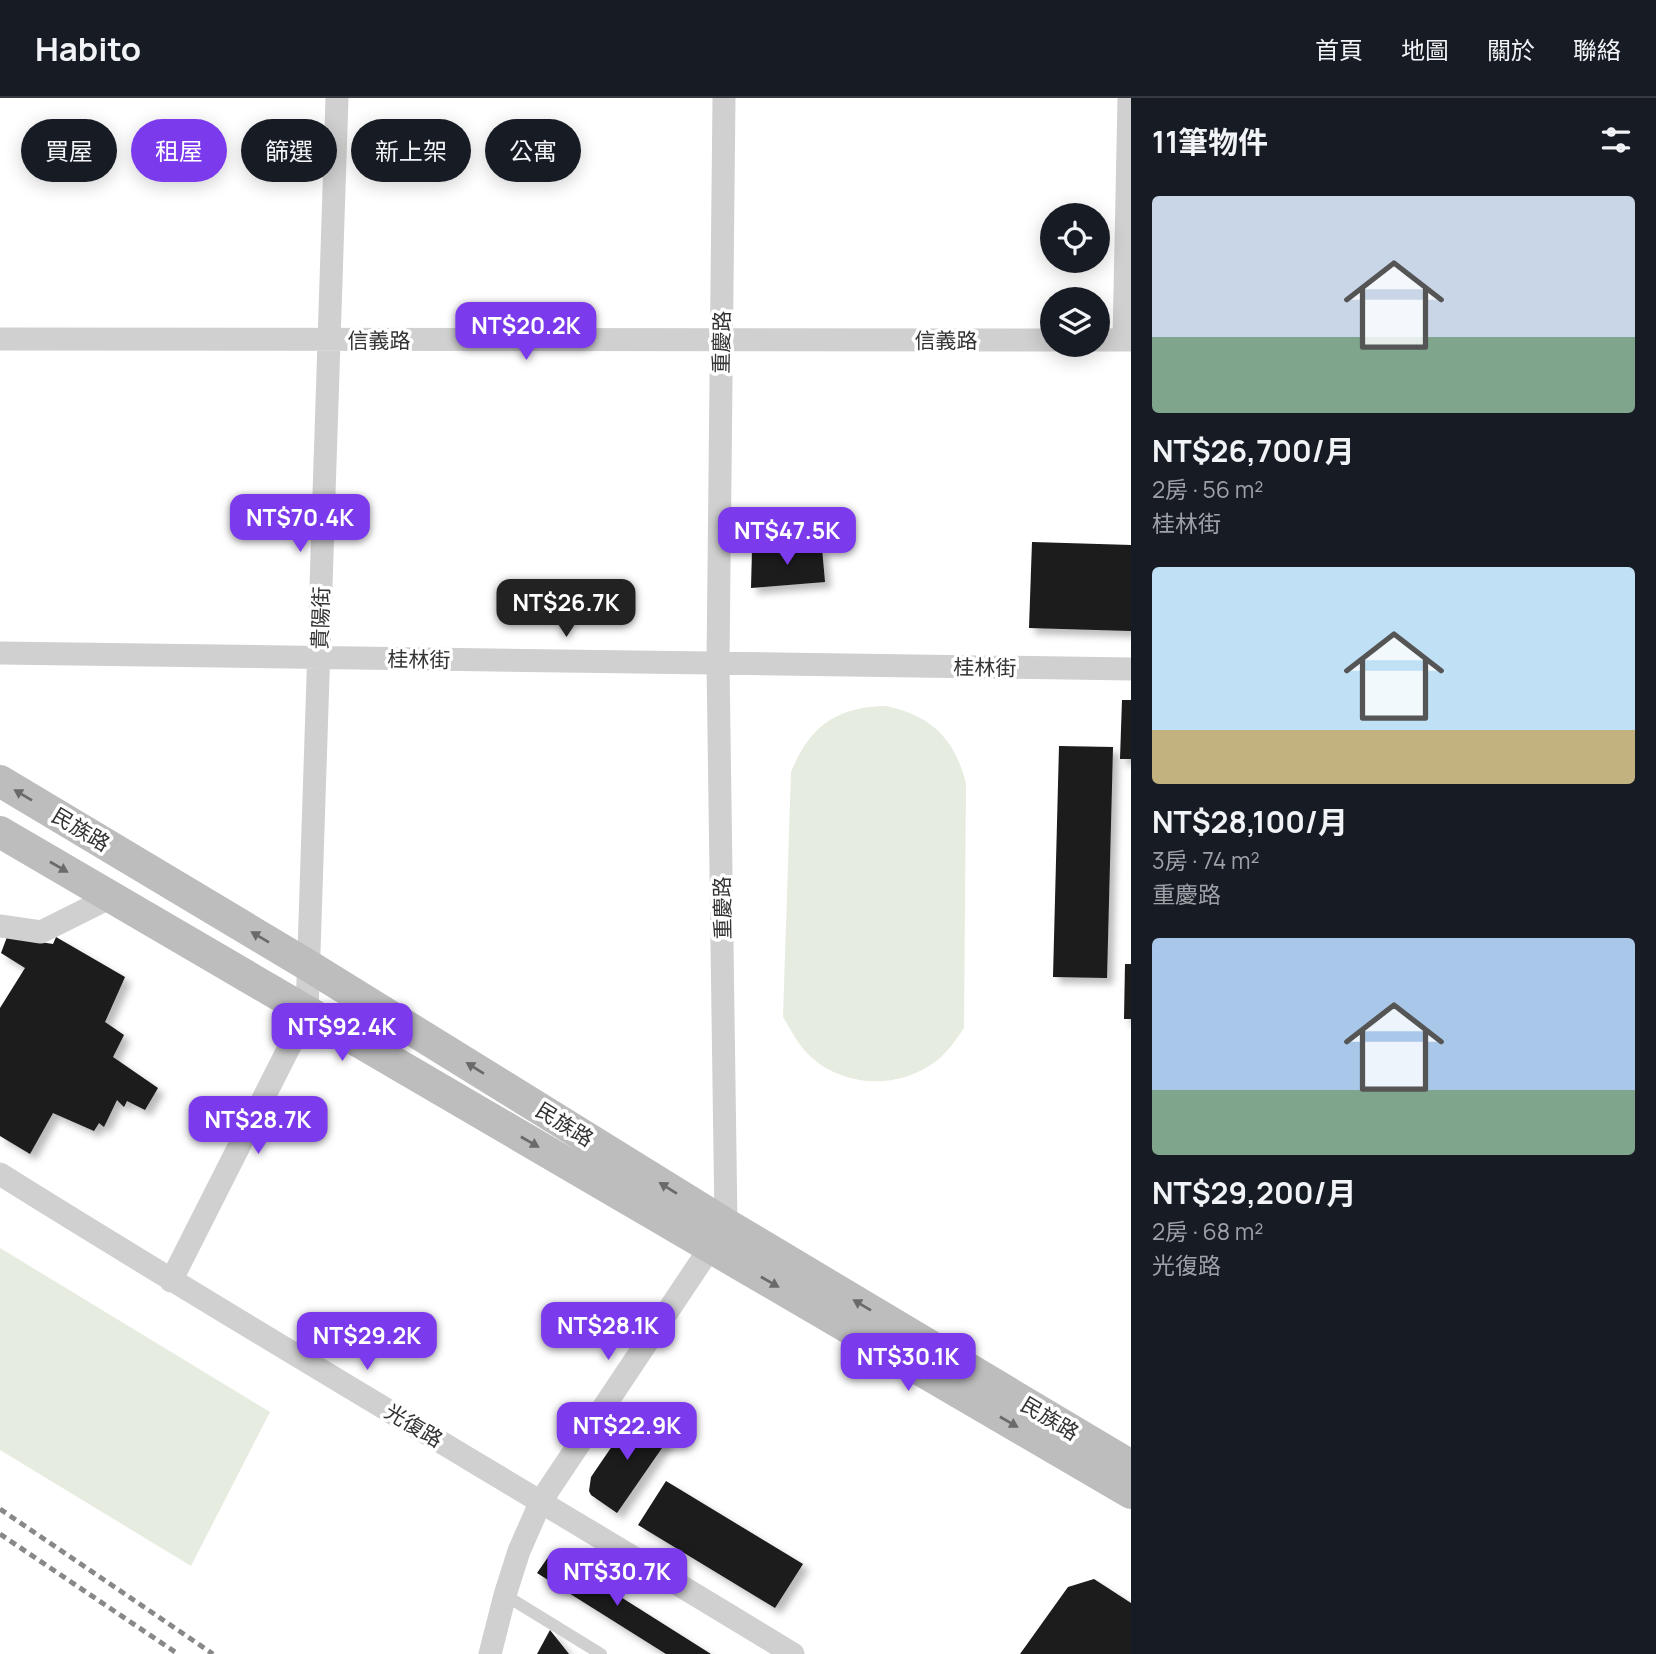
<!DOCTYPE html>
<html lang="zh-TW">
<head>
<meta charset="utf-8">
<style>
	:root { --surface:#171b24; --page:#242831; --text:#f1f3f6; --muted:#9ea1a6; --line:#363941; --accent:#7c3aed }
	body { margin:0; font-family:Manrope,"Noto Sans TC",sans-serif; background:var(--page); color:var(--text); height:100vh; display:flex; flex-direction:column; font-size:26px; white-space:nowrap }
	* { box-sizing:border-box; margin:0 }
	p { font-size:23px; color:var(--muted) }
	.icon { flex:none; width:38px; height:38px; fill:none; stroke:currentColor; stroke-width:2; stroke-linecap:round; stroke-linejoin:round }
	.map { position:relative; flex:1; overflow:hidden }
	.panel { display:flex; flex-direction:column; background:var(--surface); width:525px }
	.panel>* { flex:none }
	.banner { position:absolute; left:21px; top:21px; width:665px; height:63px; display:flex; gap:14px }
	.fabs { position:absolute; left:1040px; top:105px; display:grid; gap:14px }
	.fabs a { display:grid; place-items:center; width:70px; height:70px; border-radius:50%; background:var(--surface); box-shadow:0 4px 18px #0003; font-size:35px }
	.price { position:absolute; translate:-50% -60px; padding:0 16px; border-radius:14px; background:var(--accent); color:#fff; font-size:23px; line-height:46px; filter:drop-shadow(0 2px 4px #0008) }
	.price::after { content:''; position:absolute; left:50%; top:42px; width:21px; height:16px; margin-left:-10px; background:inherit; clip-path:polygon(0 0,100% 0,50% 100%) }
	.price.current { background:#222; color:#fff }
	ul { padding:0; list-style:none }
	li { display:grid; align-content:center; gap:14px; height:371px; padding:0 21px }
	li span { display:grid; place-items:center; height:217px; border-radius:7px; color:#555 }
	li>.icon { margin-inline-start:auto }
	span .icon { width:126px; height:126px; fill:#fffc; stroke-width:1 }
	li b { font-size:30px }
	h2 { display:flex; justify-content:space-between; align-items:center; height:84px; padding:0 21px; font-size:30px }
	.pill { padding:0 24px; border-radius:32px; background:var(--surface); box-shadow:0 4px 18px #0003; font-size:24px; line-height:63px }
	.pill.current { background:var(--accent); color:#fff }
	header { display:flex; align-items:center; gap:42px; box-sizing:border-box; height:98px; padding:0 35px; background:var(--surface); border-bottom:2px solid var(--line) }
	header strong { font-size:33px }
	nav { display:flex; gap:38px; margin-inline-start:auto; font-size:24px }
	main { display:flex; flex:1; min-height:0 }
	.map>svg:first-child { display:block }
	.green { fill:#e6ecdf }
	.building { fill:#1a1a1a; filter:url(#shadow) }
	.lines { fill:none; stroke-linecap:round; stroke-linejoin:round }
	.lane { stroke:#d0d0d0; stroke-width:12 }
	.street { stroke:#d0d0d0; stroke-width:23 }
	.secondary { stroke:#bdbdbd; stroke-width:32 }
	.rail { stroke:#888; stroke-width:5; stroke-dasharray:7 5; stroke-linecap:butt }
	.oneway { fill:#6a6a6a }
	.labels { text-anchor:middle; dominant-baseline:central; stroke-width:7; stroke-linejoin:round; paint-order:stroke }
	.street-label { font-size:21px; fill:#333; stroke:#fff }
</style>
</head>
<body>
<header>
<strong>Habito</strong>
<nav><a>首頁</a><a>地圖</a><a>關於</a><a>聯絡</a></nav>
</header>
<main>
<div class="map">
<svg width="1131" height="1556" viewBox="0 0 1131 1556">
	<defs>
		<filter id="shadow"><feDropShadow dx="6" dy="6" stdDeviation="3.5" flood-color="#0004"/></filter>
	</defs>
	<rect width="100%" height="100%" fill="#fff"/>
	<!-- green -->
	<path class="green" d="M886,608C932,618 954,640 966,685L964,930C955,943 946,957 932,966C896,991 844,989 811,959C799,948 792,934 783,919L791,674C810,628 836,609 886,608Z
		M0,1150L270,1314L191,1468L0,1352Z"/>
	<!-- building -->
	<path class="building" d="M1032,444L1131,447V533L1029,530Z
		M787,450H822L825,484L751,490L752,452Z
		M1122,602H1131V661H1120Z
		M1059,648L1113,649L1107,880L1053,879Z
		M7,839L53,846L56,839L125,879L105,924L124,937L113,959L158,990L145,1012L127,1003L124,1009L117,1002L104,1029L99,1025L94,1033L53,1015L30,1056L0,1038V910L25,870L1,855Z
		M1125,866H1131V921H1124Z
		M636,1313L671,1337L617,1415L591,1397L589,1393L591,1379Z
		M666,1383L803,1466L775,1510L638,1427Z
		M551,1455L711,1556H666L537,1475Z
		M1094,1481L1131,1505V1556H1020L1068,1489Z
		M550,1532L569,1556H537Z"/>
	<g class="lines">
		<!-- lane -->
		<path class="lane" d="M505,1497L601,1556"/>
		<!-- street -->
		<path class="street" d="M0,241L1052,242
			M1097,242H1131
			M1124,242L1129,0
			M0,555L1131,571
			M0,828L41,834L111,799
			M0,1076C262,1240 529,1395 793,1556
			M171,1183L307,914L337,0
			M490,1556L505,1497L519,1453L541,1403L726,1126L718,565L724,0"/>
		<!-- secondary -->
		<path class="secondary" d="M0,683L309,868L726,1126L1131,1368
			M0,734L1131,1395"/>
		<!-- rail -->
		<path class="rail" d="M0,1411L213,1556
			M0,1436L178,1556"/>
	</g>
	<!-- one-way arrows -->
	<defs><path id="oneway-solid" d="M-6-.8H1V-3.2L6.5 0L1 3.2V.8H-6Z" transform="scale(1.75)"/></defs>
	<g class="oneway">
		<use href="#oneway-solid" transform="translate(23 697) rotate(-149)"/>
		<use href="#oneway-solid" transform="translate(59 769) rotate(30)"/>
		<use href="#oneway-solid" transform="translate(260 839) rotate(-149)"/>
		<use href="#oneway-solid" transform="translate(475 970) rotate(-148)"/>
		<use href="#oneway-solid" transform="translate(530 1044) rotate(30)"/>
		<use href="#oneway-solid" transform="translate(668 1090) rotate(-148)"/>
		<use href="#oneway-solid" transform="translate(770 1184) rotate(30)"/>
		<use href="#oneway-solid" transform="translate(862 1207) rotate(-149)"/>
		<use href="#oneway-solid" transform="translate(1009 1324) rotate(30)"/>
	</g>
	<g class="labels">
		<!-- street labels -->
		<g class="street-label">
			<text x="379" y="242">信義路</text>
			<text x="946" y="242">信義路</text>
			<text transform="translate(721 244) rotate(-89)">重慶路</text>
			<text transform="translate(320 520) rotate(-88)">貴陽街</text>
			<text transform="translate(419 561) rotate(1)">桂林街</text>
			<text transform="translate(985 569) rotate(1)">桂林街</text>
			<text transform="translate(81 731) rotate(31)">民族路</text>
			<text transform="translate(722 810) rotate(-91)">重慶路</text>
			<text transform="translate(565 1026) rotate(32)">民族路</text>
			<text transform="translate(1050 1320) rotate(31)">民族路</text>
			<text transform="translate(414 1327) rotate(31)">光復路</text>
		</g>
	</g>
</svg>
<div class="fabs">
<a><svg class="icon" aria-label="locate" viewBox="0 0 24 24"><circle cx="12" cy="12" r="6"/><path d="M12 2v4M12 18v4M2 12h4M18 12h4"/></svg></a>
<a><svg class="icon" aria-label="layers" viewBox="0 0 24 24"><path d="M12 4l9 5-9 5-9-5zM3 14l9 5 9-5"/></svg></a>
</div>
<b class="price" style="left:526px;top:264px">NT$20.2K</b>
<b class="price" style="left:300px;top:456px">NT$70.4K</b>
<b class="price" style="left:787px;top:469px">NT$47.5K</b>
<b class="price current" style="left:566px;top:541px">NT$26.7K</b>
<b class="price" style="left:342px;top:965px">NT$92.4K</b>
<b class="price" style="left:258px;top:1058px">NT$28.7K</b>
<b class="price" style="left:608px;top:1264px">NT$28.1K</b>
<b class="price" style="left:367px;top:1274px">NT$29.2K</b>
<b class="price" style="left:908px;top:1295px">NT$30.1K</b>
<b class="price" style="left:627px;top:1364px">NT$22.9K</b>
<b class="price" style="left:617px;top:1510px">NT$30.7K</b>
<div class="banner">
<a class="pill">買屋</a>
<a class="pill current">租屋</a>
<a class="pill">篩選</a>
<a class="pill">新上架</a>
<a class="pill">公寓</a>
</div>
</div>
<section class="panel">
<h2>11筆物件<svg class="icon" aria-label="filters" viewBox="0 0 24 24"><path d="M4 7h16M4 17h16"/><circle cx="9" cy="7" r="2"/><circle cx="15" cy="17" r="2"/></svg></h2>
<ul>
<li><span style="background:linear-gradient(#c9d6e8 65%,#7fa58c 0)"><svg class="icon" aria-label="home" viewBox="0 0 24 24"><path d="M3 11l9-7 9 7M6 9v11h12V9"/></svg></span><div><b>NT$26,700/月</b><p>2房 · 56 m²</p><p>桂林街</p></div></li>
<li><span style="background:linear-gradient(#bfe0f5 75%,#c2b280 0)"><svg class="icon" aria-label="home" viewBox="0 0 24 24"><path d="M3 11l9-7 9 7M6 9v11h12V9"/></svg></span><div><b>NT$28,100/月</b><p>3房 · 74 m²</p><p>重慶路</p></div></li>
<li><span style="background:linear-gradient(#a9c7e8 70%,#7fa58c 0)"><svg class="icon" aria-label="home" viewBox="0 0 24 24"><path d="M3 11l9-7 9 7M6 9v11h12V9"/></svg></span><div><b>NT$29,200/月</b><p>2房 · 68 m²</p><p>光復路</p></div></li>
</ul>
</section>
</main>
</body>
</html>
